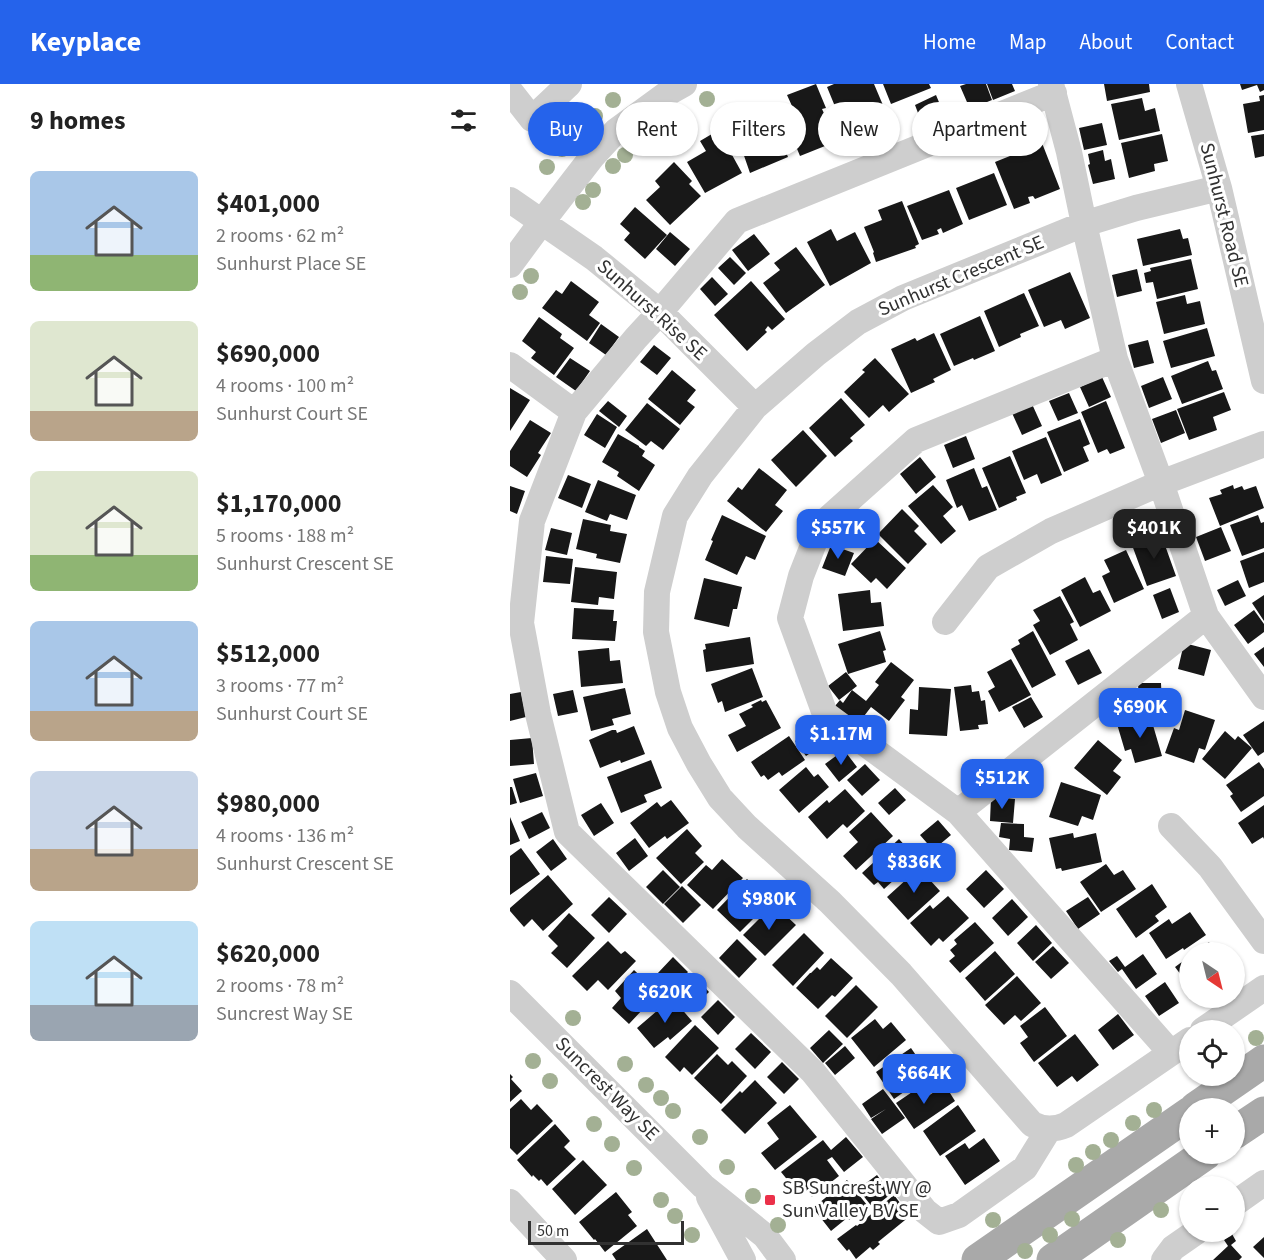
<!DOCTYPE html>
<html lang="en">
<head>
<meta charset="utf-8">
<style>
	:root { --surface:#fff; --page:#f2f2f2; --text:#222; --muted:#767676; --accent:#2563eb }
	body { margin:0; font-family:"Source Sans 3",sans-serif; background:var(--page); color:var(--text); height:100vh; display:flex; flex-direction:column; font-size:22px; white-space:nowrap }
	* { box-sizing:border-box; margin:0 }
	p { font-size:20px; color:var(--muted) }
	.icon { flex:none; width:33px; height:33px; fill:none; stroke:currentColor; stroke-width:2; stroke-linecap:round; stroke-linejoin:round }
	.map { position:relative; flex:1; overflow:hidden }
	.sheet { display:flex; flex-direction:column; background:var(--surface); width:510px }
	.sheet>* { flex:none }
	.top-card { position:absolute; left:18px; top:18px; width:570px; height:54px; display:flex; gap:12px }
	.needle { width:39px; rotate:145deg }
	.tools { position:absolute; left:669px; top:858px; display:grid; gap:12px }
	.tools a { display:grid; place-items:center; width:66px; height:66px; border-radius:50%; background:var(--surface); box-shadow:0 2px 4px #0004; font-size:30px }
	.scale { position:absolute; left:18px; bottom:15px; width:156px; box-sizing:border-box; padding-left:6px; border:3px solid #313131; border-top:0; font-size:16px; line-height:21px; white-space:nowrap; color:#313131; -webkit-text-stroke:4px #fff; paint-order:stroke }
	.price { position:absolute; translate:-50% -51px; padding:0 14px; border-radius:12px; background:var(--accent); color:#fff; font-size:20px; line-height:39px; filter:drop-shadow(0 2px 3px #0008) }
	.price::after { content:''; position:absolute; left:50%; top:36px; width:18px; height:14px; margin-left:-9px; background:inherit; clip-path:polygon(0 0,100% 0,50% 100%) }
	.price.active { background:#222; color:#fff }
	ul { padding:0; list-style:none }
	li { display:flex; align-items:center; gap:18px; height:150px; padding:0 30px }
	li span { display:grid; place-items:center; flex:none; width:168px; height:120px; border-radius:9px; color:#555 }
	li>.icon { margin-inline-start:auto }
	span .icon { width:72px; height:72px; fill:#fffc; stroke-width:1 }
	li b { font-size:26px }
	h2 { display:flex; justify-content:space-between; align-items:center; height:72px; padding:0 30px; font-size:26px }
	.tag { padding:0 21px; border-radius:27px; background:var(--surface); box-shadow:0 2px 4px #0004; font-size:21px; line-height:54px }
	.tag.active { background:var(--accent); color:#fff }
	header { display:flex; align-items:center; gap:36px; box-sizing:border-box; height:84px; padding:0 30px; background:var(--accent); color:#fff }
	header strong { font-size:28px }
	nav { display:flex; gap:33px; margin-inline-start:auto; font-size:21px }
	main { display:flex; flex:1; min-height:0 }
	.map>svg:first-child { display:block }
	.building { fill:#181818 }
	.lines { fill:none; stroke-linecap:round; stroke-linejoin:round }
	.minor { stroke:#cecece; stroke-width:26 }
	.major { stroke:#a9a9a9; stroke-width:33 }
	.tree { fill:#a3b094 }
	.poi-dot { fill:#eb3049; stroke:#fff; stroke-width:2 }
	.labels { text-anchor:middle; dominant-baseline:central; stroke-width:6; stroke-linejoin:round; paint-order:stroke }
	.street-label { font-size:20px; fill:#313131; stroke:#fff }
	.poi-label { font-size:20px; fill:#313131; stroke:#fff; text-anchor:start }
</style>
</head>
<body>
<header>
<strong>Keyplace</strong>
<nav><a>Home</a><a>Map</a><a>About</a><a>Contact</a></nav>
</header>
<main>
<section class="sheet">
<h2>9 homes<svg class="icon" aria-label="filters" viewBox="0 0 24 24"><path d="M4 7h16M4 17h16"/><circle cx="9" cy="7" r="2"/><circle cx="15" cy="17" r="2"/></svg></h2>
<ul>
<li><span style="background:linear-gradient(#a9c7e8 70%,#8fb573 0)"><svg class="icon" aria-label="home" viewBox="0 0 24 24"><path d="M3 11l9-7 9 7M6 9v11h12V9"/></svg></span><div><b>$401,000</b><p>2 rooms · 62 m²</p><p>Sunhurst Place SE</p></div></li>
<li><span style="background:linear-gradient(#dfe7d0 75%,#b9a48a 0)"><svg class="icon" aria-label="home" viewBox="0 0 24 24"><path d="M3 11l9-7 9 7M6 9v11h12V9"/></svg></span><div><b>$690,000</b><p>4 rooms · 100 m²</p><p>Sunhurst Court SE</p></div></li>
<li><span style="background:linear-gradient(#dfe7d0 70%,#8fb573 0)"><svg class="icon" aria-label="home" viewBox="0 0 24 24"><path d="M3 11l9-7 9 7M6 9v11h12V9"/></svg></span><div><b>$1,170,000</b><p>5 rooms · 188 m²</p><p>Sunhurst Crescent SE</p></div></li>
<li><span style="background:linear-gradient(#a9c7e8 75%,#b9a48a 0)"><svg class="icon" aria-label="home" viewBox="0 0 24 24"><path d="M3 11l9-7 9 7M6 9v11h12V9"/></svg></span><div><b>$512,000</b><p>3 rooms · 77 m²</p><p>Sunhurst Court SE</p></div></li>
<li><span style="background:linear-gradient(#c9d6e8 65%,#b9a48a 0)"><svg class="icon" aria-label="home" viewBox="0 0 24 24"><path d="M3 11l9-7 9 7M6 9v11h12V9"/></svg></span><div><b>$980,000</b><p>4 rooms · 136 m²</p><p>Sunhurst Crescent SE</p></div></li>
<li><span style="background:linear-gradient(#bfe0f5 70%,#9aa5b1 0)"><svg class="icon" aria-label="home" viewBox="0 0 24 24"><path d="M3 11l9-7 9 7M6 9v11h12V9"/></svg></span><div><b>$620,000</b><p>2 rooms · 78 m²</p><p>Suncrest Way SE</p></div></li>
</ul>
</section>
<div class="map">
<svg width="754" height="1176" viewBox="0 0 754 1176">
	<rect width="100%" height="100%" fill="#fff"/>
	<!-- building -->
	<path class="building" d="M306,0L316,24L312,25L319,40L313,43L320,60L290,72L271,26L282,22L277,11Z
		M324,0H364L375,26L359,32L357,27L331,37L317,3Z
		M373,0H419L421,4L381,20Z
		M456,0H476L482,16L460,25L450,2Z
		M477,0H502L505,7L483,16Z
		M594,0H639L640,8L597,17Z
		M730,0H754V6L750,8L747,1L732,6Z
		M426,11L436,35L414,45L405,21Z
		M754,11V46L738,49L733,20L750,17L749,12Z
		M632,14L635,27L645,24L650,47L609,56L601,20Z
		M242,31L244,37L249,35L251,41L263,36L278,73L240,89L231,63L228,64L218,41Z
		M592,39L597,61L574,66L569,44Z
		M355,42L363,63L341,72L333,51Z
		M212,44L225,67L221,69L232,89L195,109L177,78L196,67L190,57Z
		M652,50L658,77L644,80L645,87L619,94L611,59Z
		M754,50V72L745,74L741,52Z
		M532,59L550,105L525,115L523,112L518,113L520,119L504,125L485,78Z
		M593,66L595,77L601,75L605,95L583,100L578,81L580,80L578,70Z
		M164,78L182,97L179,100L191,112L160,141L136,116L150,103L145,97Z
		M484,89L497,121L459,136L446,104Z
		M439,106L453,140L433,149L431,144L427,146L429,150L412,156L397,122Z
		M392,117L409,160L405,162L406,164L366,178L363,169L364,168L354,143L372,136L368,126Z
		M125,123L157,151L135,175L114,156L120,149L110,140Z
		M321,145L327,157L345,148L361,179L320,202L297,158Z
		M670,145L673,155L678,154L682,171L633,182L627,155Z
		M160,148L180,165L165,182L146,165Z
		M244,150L260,170L238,187L222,166Z
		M286,163L315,201L276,229L253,199L270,186L264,179Z
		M220,173L236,189L224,201L208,184Z
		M681,175L688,205L647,215L643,198L636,199L634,189L641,187L640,184Z
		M627,185L632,207L607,213L602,191Z
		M560,188L580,234L555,245L551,236L534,243L518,206Z
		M202,193L218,210L205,222L190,205Z
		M61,197L89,218L79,231L90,239L77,257L32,224L46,206L52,210Z
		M241,197L275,235L262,246L258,242L255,246L257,248L237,267L204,231Z
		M514,209L529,242L510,250L511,253L489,263L474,227Z
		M675,211L677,220L690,217L695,240L654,250L646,218Z
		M470,232L485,267L464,276L463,274L444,282L430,250Z
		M29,233L52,250L50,254L64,264L44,291L21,274L26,268L12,257Z
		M91,240L109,253L96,271L79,259Z
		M697,244L705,272L661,284L653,257Z
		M424,249L441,286L423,295L425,298L401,309L381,265L405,254L407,257Z
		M638,256L644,279L624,284L618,261Z
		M144,261L161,274L147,291L130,278Z
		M60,274L80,287L66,307L46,293Z
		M365,274L399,310L379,328L373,321L359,334L334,308L355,288L352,286Z
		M698,277L702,287L706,286L713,305L672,320L661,292Z
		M162,286L186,306L177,317L185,323L170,341L138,315Z
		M592,293L601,313L579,323L570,303Z
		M653,293L662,315L639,324L631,302Z
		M0,304L20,316L0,347Z
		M714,308L721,326L703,333L707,346L679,356L667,325Z
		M559,309L568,329L548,337L539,317Z
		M331,314L355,341L340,354L343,357L325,373L299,344Z
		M98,317L117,332L109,343L89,327Z
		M596,317L615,364L600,370L597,365L588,369L571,328Z
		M137,319L170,345L153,366L141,357L136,362L115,346Z
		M522,320L532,342L512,351L502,329Z
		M666,326L675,349L651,359L642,335Z
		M87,330L107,343L95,364L74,351Z
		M570,335L580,360L573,363L579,377L554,388L537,348Z
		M20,336L41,349L28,369L31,371L17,393L0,382V367Z
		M293,346L317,372L286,403L261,376Z
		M108,350L129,362V363L135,367L132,372L145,381L129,407L107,392L109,388L92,378Z
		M456,352L465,375L443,384L434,361Z
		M536,353L552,391L531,400L527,390L514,396L502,367Z
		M500,372L516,409L506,413L507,416L489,424L472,384Z
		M410,373L426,393L406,410L390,390Z
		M249,384L277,406L265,421L273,427L256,448L217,417L228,403L232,406Z
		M464,384L472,404L477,402L487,426L459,437L452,421L447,424L436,396Z
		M58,391L81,400L72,424L48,414Z
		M88,396L126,411L117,436L100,430L97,437L75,428Z
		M423,401L443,423L433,432L446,447L431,460L398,422Z
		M723,401L724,405L732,402L734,406L746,402L754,424L710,442L699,414L712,410L710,406Z
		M0,402L15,407L7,430L0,427Z
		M392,425L409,442L404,447L417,460L398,480L368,450Z
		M212,431L256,452L245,476L236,472L227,491L195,476L203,457L201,456Z
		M748,431L751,439L754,438V464L732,472L720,441Z
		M73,435L101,441L100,447L117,450L110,479L86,474L87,470L66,465Z
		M711,443L721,467L695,477L686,453Z
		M41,444L62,449L57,471L35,466Z
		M651,450L666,492L637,502L622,461Z
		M365,455L396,484L377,505L366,494L361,499L341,480Z
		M321,461L344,469L335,492L312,484Z
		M616,466L634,505L604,519L592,492L600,488L594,476Z
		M754,468V498L739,504L730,477Z
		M36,472L63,475L60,500L33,498Z
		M65,483L107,488L104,515L89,513L88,521L61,518Z
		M575,493L583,509L590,506L601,527L570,543L551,506Z
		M194,494L232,503L227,525H223L219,543L184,535Z
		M728,496L736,512L715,522L707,506Z
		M660,504L669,528L652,535L643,511Z
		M360,506L361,519L371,518L374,542L333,547L328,510Z
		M754,511V537L742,519Z
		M550,512L564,538L560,540L568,556L540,571L523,541L530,537L523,526Z
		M64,524L104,526L103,537H107L105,557L62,555Z
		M744,526L754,540V548L738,560L724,541Z
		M370,547L376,566L373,567L376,578L338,590L328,560Z
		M523,547L546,591L522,604L501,565L510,560L508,556Z
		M240,553L244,580L196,588L193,566L196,565L195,560Z
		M674,559L701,566L694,592L668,585Z
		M754,563V583L744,570Z
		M99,564L100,577L110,576L113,599L71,603L68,567Z
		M579,565L592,589L568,601L555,577Z
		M501,575L521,611L489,628L478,607L485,603L477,588Z
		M381,578L404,596L391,613L395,616L379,637L361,623L348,640L325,622L330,616L333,619L342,606L356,617L369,601L365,598Z
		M242,584L253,613L215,628L212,617L208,619L201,600Z
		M336,588L347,602L329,616L318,602Z
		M628,599H651L652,622H629Z
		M461,601L462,608L469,607L471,617L475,616L478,640L468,641L469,645L450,647L444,603Z
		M409,603L441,605L437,652L399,650L400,625L408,626Z
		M115,604L121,630L102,635L104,641L81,647L73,613Z
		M63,606L68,628L48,632L43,610Z
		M11,608L16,633L0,637V610Z
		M521,613L533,633L514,644L502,623Z
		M251,616L252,618L256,616L271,644L227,668L218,651L236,642L229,630L243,623L241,621Z
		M675,626L705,636L695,666L689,664L684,679L655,669L664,644L669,646Z
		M640,631L652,672L625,679L621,665L615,667L607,640Z
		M754,637V668L748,672L733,651Z
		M124,642L135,670L111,679L110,676L90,684L79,656L102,646H106L107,649Z
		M304,644L315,659L296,672L285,657Z
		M715,647L725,656L728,652L742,664L715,695L692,675Z
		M279,652L295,676L272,692L269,688L258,696L254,691L251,693L241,678Z
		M22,654L24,680L0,682V656Z
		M588,656L612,676L603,687L611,693L597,711L564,684Z
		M334,666L347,683L329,698L315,680Z
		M141,676L152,704L134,711L137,718L111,729L97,693Z
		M749,678L754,685V712L731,728L720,712L723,710L716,701Z
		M355,680L370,696L352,712L337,696Z
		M296,683L304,693L308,690L319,703L289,729L269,706Z
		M26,689L33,712L10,719L3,695Z
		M551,698L591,711L583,736L572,732L568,742L539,733Z
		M0,703H2L7,719L0,721Z
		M385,704L396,716L379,731L368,719Z
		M335,705L355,727L337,744L333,740L317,755L298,733L317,716L319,719Z
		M481,713L505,715L503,739L480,737Z
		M161,716L179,739L157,755L155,752L139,764L120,739L147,718L151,723Z
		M91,719L104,739L84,752L71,731Z
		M754,721V755L753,753L742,760L728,739Z
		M32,728L40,744L19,755L11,738Z
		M361,728L383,752L346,786L333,772L348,758L339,748Z
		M0,733L10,757L0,761Z
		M428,736L441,751L423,766L410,751Z
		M491,739L514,740V753L524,754L522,768L499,766L500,755L489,753Z
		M177,745L192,762L185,769L194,778L171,800L146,774Z
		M563,749L564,754L586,749L592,778L552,787L551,784L546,785L539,754Z
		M125,754L138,772L119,787L106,769Z
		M43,755L57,775L41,787L26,768Z
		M389,755L407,775L374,805L368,798L364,801L352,789Z
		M11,764L30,790L0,811V772Z
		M212,775L233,794L203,825L177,801L196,781L202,786Z
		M596,780L604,791L613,786L626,805L591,828L570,798Z
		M409,784L430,807L398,836L377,813Z
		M153,786L170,803L153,820L136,803Z
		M476,786L494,805L474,824L456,805Z
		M38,791L63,820L33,847L22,835L14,843L0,827V824Z
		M237,795L253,811L244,821L251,827L230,848L207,826Z
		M642,800L657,823L645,832L649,837L626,854L606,825Z
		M172,802L191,821L173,839L154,820Z
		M438,812L459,834L433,858L429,854L421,862L400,839L420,821L423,825Z
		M99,813L117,830L99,849L81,831Z
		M578,813L590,830L568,845L556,827Z
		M502,815L518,833L498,852L482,834Z
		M261,823L269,830L271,827L286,841L255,872L233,851Z
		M680,828L696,851L674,866L673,864L656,875L639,849L659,835L662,840Z
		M59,829L85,854L57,884L41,869L48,862L38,852Z
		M465,838L484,859L450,889L439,877L445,872L440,866L447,860L444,856Z
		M526,841L542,859L523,877L507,859Z
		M294,849L314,869L283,902L262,881Z
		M227,855L247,875L229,894L209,874Z
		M98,857L111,870L115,867L126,877L98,906L88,896L77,907L62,892Z
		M699,858L706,868H685Z
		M543,862L559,879L541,895L525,878Z
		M485,867L505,890L475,917L455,894Z
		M633,870L647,890L626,905L612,885L608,888L599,877L607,872L615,883Z
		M680,872V903L665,883Z
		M163,873L178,888L163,905L147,890Z
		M321,874L343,894L325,913L322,911L308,925L286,904L300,889H301L307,883L310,886Z
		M124,886L148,909L119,940L102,924L111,914L105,907Z
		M182,890L199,908L181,925L164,907Z
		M507,892L531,919L511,937L505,931L494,941L475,921Z
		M655,898L669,919L649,932L635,912Z
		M346,901L368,923L337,954L315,932Z
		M162,914L182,937L160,956L158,953L144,964L127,944Z
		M208,916L225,933L208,951L191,933Z
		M535,923L557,952L524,978L510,959L518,953L510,942Z
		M608,930L624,951L603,966L588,946Z
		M365,935L373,945L381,938L396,956L364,983L341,954Z
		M185,941L209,964L182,991L174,983L170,988L155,973Z
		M319,946L333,960L313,979L300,964Z
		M241,949L261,968L245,985L225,965Z
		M565,950L589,981L567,998L562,992L547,1003L528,979Z
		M335,962L345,974L325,991L315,979Z
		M401,964L414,983L403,990L408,998L384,1015L366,988Z
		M207,970L218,981L222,977L237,992L211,1020L184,994Z
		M272,978L289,995L274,1010L257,993Z
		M0,990L3,993L1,995L12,1007L0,1018Z
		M245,996L267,1019L235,1050L211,1026L230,1007L232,1009Z
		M435,1001L445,1017L404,1045L386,1019L411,1002L418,1012Z
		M373,1005L395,1034L372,1050L361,1035L376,1025L361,1034L352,1020Z
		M11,1015L21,1026L27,1020L43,1037L7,1071L0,1064V1025Z
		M280,1021L307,1053L265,1086L251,1069L269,1055L257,1039Z
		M448,1021L466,1047L430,1072L413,1047Z
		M45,1040L60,1057L54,1063L66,1075L37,1102L31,1095L29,1097L23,1091L22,1093L7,1076Z
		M336,1053L353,1073L334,1088L322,1073L317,1076L329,1092L302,1113L290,1099L284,1104L271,1088L313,1056L321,1066Z
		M474,1054L490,1077L455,1101L435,1072L455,1059L459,1065Z
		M73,1076L97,1101L65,1131L42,1105Z
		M367,1091L381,1110L363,1124L348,1105Z
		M337,1096L357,1121L339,1136L337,1134L321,1147L303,1124Z
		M106,1108L122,1128L118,1131L127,1142L95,1168L85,1155L84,1156L69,1138Z
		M384,1111L400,1132L368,1158L370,1160L363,1166L360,1163L346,1175L339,1165L337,1167L327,1155L346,1141L347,1142Z
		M137,1145L157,1176H106L102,1170Z
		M722,1150L726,1157L721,1161L732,1173L729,1176H703L718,1162L714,1156Z
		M754,1153V1174L743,1163Z"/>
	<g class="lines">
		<!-- minor -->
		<path class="minor" d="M541,0L559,68L574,140L605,275
			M679,0L709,104L754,297
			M0,7L22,35L59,0
			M0,116L84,174L150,228L245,323
			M0,181L31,139L82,73L106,47L158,9L174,0
			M0,281L64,328
			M435,538L478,483L541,447L651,399L754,360
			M448,728L696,532
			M661,742L700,783L754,857
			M0,909L193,1102L255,1152L273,1176
			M693,946L754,904
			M680,956L556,1041C544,1046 533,1046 522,1040L391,890L320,818L237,743L210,714L189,680L170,644L158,608L146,548L147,508L165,432L190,392L245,323L306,270L348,238L393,214L574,140L626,124L709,104
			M661,969L448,728L315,630L280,534L291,492L311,441L406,356L605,275L651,399L696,532L754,613
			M539,1045L515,1084L449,1131L429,1138L415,1127L303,988L57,748L28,630L11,539L22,437L64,328L126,254L150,228L227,137L544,9
			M199,1113L233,1176
			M0,1118L54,1176
			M724,1120L754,1099
			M654,1176L663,1164L686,1148"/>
		<!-- major -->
		<path class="major" d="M686,1024L754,977
			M724,1049L754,1029
			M468,1176L680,1029
			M543,1176L695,1070"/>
	</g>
	<!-- trees -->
	<g class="tree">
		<circle cx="197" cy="15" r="8"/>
		<circle cx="103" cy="16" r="8"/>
		<circle cx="85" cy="32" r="8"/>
		<circle cx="166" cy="33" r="8"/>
		<circle cx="148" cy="44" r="8"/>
		<circle cx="68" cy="48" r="8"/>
		<circle cx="52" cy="65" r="8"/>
		<circle cx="115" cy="71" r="8"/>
		<circle cx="103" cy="82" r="8"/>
		<circle cx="37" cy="83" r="8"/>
		<circle cx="83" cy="106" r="8"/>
		<circle cx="73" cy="118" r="8"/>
		<circle cx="21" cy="192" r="8"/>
		<circle cx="10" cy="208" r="8"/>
		<circle cx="63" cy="934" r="8"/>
		<circle cx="746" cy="954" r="8"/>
		<circle cx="23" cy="977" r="8"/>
		<circle cx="115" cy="980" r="8"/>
		<circle cx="40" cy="997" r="8"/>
		<circle cx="136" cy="1001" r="8"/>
		<circle cx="151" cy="1014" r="8"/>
		<circle cx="644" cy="1026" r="8"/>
		<circle cx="163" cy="1027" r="8"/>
		<circle cx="623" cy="1039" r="8"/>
		<circle cx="84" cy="1040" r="8"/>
		<circle cx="190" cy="1053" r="8"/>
		<circle cx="601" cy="1056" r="8"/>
		<circle cx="102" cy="1060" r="8"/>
		<circle cx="583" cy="1068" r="8"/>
		<circle cx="566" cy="1081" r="8"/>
		<circle cx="217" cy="1083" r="8"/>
		<circle cx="124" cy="1084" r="8"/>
		<circle cx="243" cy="1112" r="8"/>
		<circle cx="151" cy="1116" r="8"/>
		<circle cx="651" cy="1126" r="8"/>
		<circle cx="165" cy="1132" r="8"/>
		<circle cx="562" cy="1135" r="8"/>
		<circle cx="483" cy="1136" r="8"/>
		<circle cx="268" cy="1141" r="8"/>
		<circle cx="182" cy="1151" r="8"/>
		<circle cx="540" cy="1151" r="8"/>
		<circle cx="608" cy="1156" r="8"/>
		<circle cx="515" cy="1167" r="8"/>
	</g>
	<!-- markers -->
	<rect class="poi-dot" x="254" y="1110" width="12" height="12" rx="3"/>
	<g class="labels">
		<!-- street labels -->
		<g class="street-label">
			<text transform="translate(714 131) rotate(76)">Sunhurst Road SE</text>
			<text transform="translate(451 192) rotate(-23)">Sunhurst Crescent SE</text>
			<text transform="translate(142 226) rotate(42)">Sunhurst Rise SE</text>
			<text transform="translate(97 1005) rotate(45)">Suncrest Way SE</text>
		</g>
		<!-- poi labels -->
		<g class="poi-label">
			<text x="272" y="1104">SB Suncrest WY @<tspan x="272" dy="23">Sun Valley BV SE</tspan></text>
		</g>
	</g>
</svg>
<div class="tools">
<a><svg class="needle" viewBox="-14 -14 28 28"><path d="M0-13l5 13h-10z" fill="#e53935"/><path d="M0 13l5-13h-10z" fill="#767676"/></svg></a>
<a><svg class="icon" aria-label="locate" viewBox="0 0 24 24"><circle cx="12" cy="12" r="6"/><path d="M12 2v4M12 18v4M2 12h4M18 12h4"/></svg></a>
<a>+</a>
<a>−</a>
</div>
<div class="scale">50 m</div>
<b class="price" style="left:328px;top:476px">$557K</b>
<b class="price active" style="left:644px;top:476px">$401K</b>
<b class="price" style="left:630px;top:655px">$690K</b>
<b class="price" style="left:331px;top:682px">$1.17M</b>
<b class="price" style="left:492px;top:726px">$512K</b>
<b class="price" style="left:404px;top:810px">$836K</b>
<b class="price" style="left:259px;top:847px">$980K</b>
<b class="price" style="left:155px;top:940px">$620K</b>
<b class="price" style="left:414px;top:1021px">$664K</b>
<div class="top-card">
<a class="tag active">Buy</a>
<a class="tag">Rent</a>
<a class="tag">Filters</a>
<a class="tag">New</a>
<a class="tag">Apartment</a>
</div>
</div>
</main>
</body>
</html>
